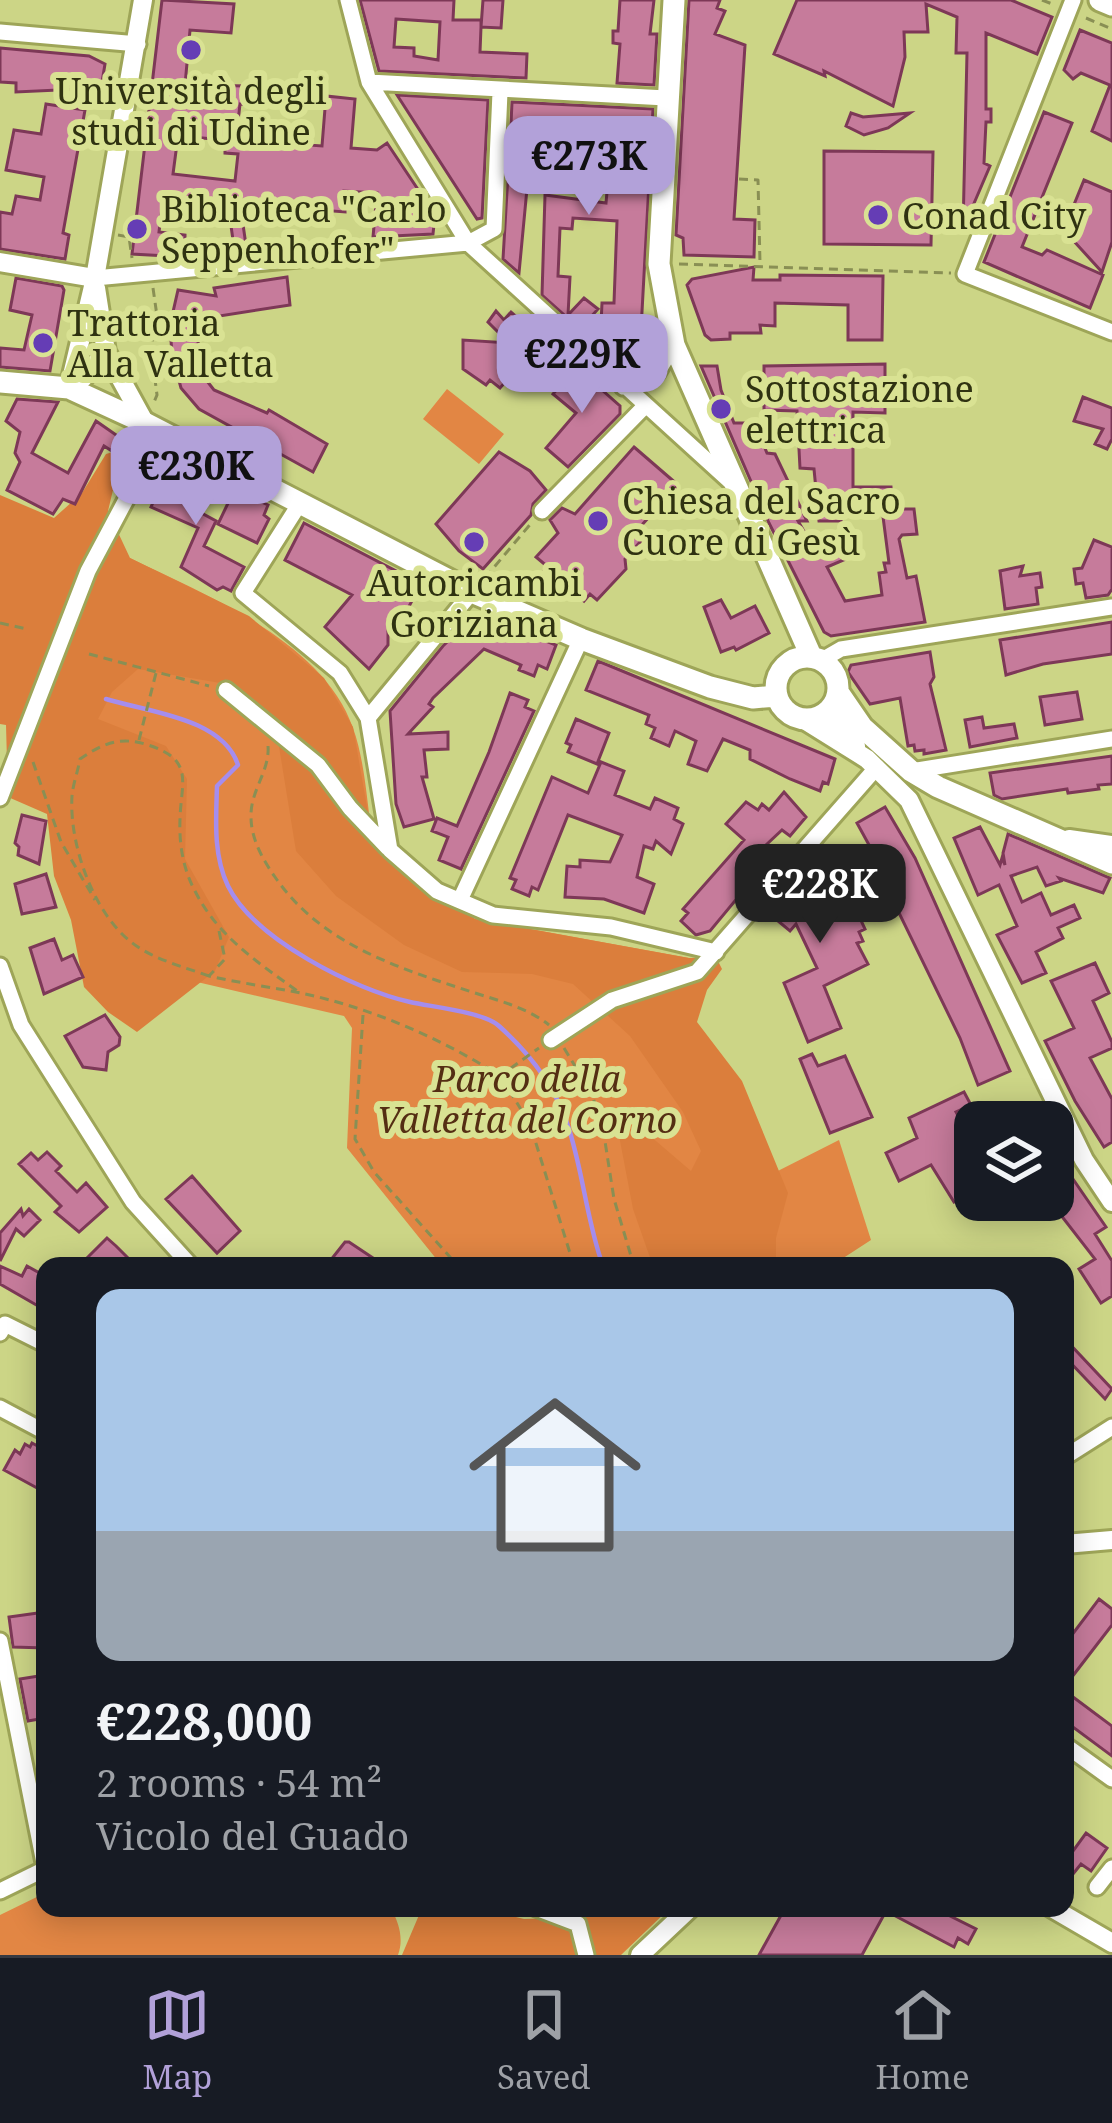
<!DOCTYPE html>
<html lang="en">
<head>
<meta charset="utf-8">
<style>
	:root { --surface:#171b24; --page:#20242c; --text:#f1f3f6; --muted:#9ea1a6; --line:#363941; --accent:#b2a1d9 }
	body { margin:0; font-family:"Noto Serif",serif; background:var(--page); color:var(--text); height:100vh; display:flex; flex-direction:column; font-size:45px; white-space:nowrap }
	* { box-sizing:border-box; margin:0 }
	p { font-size:39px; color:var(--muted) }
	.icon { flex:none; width:66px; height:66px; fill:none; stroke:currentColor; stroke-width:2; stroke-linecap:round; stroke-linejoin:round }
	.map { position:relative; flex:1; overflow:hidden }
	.sheet { position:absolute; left:36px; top:1257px; width:1038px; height:660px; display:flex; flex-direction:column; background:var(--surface); border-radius:24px; box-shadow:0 6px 30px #0003 }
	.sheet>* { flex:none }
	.fabs { position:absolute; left:954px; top:1101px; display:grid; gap:24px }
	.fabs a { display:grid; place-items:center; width:120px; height:120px; border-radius:24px; background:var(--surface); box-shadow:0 6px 30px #0003; font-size:60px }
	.price { position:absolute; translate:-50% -102px; padding:0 27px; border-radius:24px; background:var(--accent); color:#111; font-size:39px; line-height:78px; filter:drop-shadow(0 3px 6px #0008) }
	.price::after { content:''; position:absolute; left:50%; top:72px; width:36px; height:27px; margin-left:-18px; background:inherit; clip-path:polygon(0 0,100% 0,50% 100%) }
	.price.active { background:#222; color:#fff }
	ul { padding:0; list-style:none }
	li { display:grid; align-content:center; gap:24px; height:636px; padding:0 60px }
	li span { display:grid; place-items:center; height:372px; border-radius:24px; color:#555 }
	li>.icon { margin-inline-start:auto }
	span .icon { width:216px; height:216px; fill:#fffc; stroke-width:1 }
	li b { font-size:51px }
	.tabs { display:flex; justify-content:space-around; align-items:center; height:168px; border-top:3px solid var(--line); background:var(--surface); font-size:33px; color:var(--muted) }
	.tabs a { display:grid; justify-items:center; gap:6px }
	.tabs .active { color:var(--accent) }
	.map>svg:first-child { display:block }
	.green { fill:#e28644 }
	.forest { fill:#db7e3c }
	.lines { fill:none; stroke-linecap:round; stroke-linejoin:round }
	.stream { stroke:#a58dee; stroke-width:4.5 }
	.building { fill:#c67b9b; stroke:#7d3857; stroke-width:3; fill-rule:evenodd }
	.minor-casing { stroke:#9ea558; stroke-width:21 }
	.tertiary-casing { stroke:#9ea558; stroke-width:24 }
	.secondary-casing { stroke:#9ea558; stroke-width:27 }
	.path { stroke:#898f54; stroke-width:3; stroke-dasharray:9 6; stroke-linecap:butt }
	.minor { stroke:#fff; stroke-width:15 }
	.tertiary { stroke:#fff; stroke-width:18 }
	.secondary { stroke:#fff; stroke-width:21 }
	.poi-dot { fill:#653db5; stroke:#d9e293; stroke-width:4.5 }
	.labels { text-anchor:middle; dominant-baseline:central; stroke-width:12; stroke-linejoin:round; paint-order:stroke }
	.poi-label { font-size:36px; fill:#2f3211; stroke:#d9e293; text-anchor:start }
	.park-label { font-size:36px; font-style:italic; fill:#542e13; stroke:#d9e293 }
</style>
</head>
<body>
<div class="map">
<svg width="1112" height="1955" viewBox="0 0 1112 1955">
	<rect width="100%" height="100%" fill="#ccd586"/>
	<!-- green -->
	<path class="green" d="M447,389L504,434L479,464L423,419Z
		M130,558C205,595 323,641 353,728C366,764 367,809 374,847L475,919L689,958L668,974L762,1179L839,1140L871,1240L831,1266H442L347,1148L352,1028L344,1016L197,982L33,787Z
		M45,1893V1908H391C399,1923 404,1939 398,1955H0V1915Z"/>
	<!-- forest -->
	<path class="forest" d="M126,448L128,467L113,490L108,511L130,558L249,616L324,678L353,727L374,847L475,919L689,958L716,957L722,969L707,990L697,1022L742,1081L788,1193L776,1238V1266H653L633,1209L617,1125L649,1135L691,1171L701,1151L683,1112L630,1036L573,984L532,974L462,972L404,945L336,896L296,851L276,728L238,686L138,669L112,692L98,719L166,746L187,779L185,859L229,937L215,971L137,1032L108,1012L84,987L71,920L54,876L47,814L8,797L6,725L0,724V495L54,518L82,493L106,454Z
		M422,1908L485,1909L524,1919L556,1918L565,1908H670L621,1955H402Z"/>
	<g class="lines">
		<!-- stream -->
		<path class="stream" d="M106,699C148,712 223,718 238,765L217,786C216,819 213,855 228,886C254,939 355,990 410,1002C432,1007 484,1012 499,1026C528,1052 554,1085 567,1123C583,1169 586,1219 603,1266"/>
	</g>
	<!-- building -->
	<path class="building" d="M162,0L234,4L231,33L190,30L185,85L249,86L248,105L240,104L236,140L322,146L326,96L355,99L351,148L377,150L387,143L435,215L433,234L373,237L377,193L344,191L345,212L240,204L246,245L234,247L229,212L162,207L159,232L185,235V257L132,254ZM178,136L225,140V153L238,154L235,181L173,174Z
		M360,0H454L453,20H481V27L483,0H503L501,28L481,27L480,52L527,54L526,78L379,71ZM396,19L440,22L438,60L414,56V48L394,47Z
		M620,0H654L650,34H657L654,85L617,83L620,44L613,43V31H618Z
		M689,0H720L717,8L725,11L715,34L745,45L734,219L755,220L754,257L684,255L683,238L676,235Z
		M797,0H1011L1052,17L1037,54L986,33V109H991V122H986L984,163L990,166L963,229L967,53H956L957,17L926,4L928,32H904L905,57L893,106L824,71L825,76L774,54Z
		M1080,30L1112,43V141L1092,131L1110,85L1081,73L1073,79L1064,70Z
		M0,48L89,56L105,64L101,88L16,92V83L0,82Z
		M397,95L488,100L482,218L477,219Z
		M512,102L653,109L639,367L621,366L600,345L602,303H614L617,221L573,218L572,229L560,228L558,276L570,277L568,315L584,298L598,309L580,329L542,295L545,195L606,203L609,169L629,170L630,130L627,121L596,119L595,129L563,127L562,165L541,163L540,180L528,178L519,273L503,259L508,175L528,177L530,126L511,124Z
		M46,104L85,110L63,233L69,235L65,259L0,249V212L12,214L16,196L40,200L44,177L6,170L14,130L41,134Z
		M1044,112L1072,123L1022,247L1042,255L1047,250L1103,275L1090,308L984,262Z
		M851,113L863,117L910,113L888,128L864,135L846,126Z
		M824,151L933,152L931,245L824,244Z
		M1084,180L1112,192V242L1102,272L1071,238L1082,212L1073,207Z
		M754,267L753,280H780V275L883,276L882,340H848V305L775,303V326L760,325L761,333H730V339L711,340L705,335L687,285L692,279Z
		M287,277L290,305L200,319L197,356L200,372L214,390L267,413L269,410L327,444L313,472L199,409L181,388L172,355L170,325L178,290L216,296L214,288Z
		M16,278L62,286L64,290L50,371L0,367V348L24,350L32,315L10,310Z
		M496,311L504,320L511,312L543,340L500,388L490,380L486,385L463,369V340L509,343L488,322Z
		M885,364V413L853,412V487H891L892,503L843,502L841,521H819L814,469L800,468L797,411L764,410V366Z
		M701,366H717L721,390L734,423H779L759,434L767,453L775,454L807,521H798L818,555L858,548L860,553L827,567L845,601L882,595L879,573L886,572L884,563H889L882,509H914L917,534L902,535L899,539L907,578L916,576L925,622L831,636L824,632L769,523Z
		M576,367L620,406V414L568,467L546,448L576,413L553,394Z
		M1083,397L1112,408V439L1107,449L1095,444L1103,429L1074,421Z
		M17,399L58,402L32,453L68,473L96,421L119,437L112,451L104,446L75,504L63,499L53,514L7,490L20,462L15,453L20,432L6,421Z
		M634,447L678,485L640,527L648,533L625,559L626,569L597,600L590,594L584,601L567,586L561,592H551L542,585L541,575L548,567L536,557L558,533L550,520L562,508L575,514Z
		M499,452L530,471L546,490L533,504L531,515L483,569L459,551L436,524Z
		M197,470L211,476L196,510L216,521L204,546L244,567L231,591L223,587L217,590L181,567L198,528L151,507L164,478L169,480L172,472Z
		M242,493L268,505L264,515L269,519L257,543L218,524L230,499L237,502Z
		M304,523L421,584L398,627L388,622V645L369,669L325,627L352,595L285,560Z
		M1094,540L1112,547V589L1108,595L1086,598L1083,583L1076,584L1074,569L1082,568Z
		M1023,566L1020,576L1040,573L1042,587L1036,588L1038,604L1005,609L1000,571Z
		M721,600L731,618L755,606L769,633L736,650L734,647L721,652L704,607Z
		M476,614L556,645L547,669L538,665L534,676L519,670L521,665L484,649L433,698L429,704L433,707L408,734L448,732V749L424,750L427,777H422L434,819L404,827L396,804L390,711L443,646Z
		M1112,622V654L1043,664L1006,675L1000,640Z
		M930,652L934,677L930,684L946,750L924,754V750L915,751L914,745L908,746L900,698L870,704L848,672L851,665Z
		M598,661L835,759L828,784L823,782L820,791L790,779L750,759V750L723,739L707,771L688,764L696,741L675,731L669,746L651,738L655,728L646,724L649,715L586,690Z
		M1077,692L1082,719L1045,725L1040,697Z
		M510,693L528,700L525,707L534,711L461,869L439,860L448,837L432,831L437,818L457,826L489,752Z
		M982,717L984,728L1014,724L1017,738L970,747L965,720Z
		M576,719L609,733L597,764L568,752L571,745L566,743Z
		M1112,756V784L1098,785L1099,789L1068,793L1067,789L1002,799L994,795L990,773Z
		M601,762L624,771L615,795L650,809L655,798L678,808L674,819L683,824L671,854L656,841L653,849L644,846L637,877L654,884L644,913L604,899L565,897L567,866L580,867V860L610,862L622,835L568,815L538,890L532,887L529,896L512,889L516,880L510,878L552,777L588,793Z
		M784,792L806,817L790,836L782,830L766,845L750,864L759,872L710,931L696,935L681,921L688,913L683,909L744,840L726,824L746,802L758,810L762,804L769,810Z
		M885,807L915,858L1010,1071L978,1085L960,1038L881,876L885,874L857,823Z
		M22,815L46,821L39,864L18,855L19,847L15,843Z
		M980,827L1000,865L1002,858L1005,865L1003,853L1008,834L1110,878L1103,893L1059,878L1061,881L1046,886L1037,867L1011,876L1022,902L1041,893L1051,915L1074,905L1080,918L1058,928L1063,938L1036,952L1046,973L1022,983L997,935L1017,926L999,885L978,895L954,838Z
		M809,862L827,890L841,882L847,890L865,929L859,932L863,941L857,943L868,964L824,986L841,1028L808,1042L784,983L817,968L796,924L790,931L766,911Z
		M46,874L56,907L22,914L15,884Z
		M54,939L62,960L73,955L83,977L44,994L30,948Z
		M1095,963L1109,993L1093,1001L1112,1042V1048L1090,1058L1112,1099V1142L1104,1147L1075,1101L1045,1041L1074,1028L1051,981Z
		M105,1015L120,1037L119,1045L108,1052L106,1070L83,1067L65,1036Z
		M812,1054L818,1066L845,1056L872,1117L830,1133L800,1059Z
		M964,1092L971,1105L956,1112L972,1141L966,1145L975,1159V1191L954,1202L931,1165L899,1181L886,1153L917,1138L909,1118Z
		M1053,1150L1106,1227L1095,1234L1112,1261V1296L1101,1303L1079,1269L1095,1259L1053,1205Z
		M47,1152L61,1166L56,1171L77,1192L86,1183L107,1207L79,1232L55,1212L61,1206L19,1164L31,1153L38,1160Z
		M192,1176L240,1231L217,1253L166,1199Z
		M21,1209L23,1216L29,1209L40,1220L24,1236L16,1229L0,1261V1233Z
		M107,1238L116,1246L136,1266H79Z
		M345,1242H349L385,1266H326Z
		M0,1266L22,1276L27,1266L45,1276V1310L0,1284Z
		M1065,1339L1112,1389L1105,1399L1065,1357Z
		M32,1443L45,1450V1479L39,1489L4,1470L15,1450L20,1454L25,1444L30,1447Z
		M1099,1599L1112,1609V1625L1065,1686V1644Z
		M45,1612V1648L13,1647L9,1617Z
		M45,1675V1718L28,1721L20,1679Z
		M1065,1691L1112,1726V1756L1073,1727L1065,1733Z
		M1086,1833L1107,1848L1091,1871L1081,1864L1065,1884V1862Z
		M785,1908H934L976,1929L968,1944L958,1938L954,1947L886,1911L862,1955H759Z"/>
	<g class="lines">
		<defs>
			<path id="minor" d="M348,0L369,82L468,243L734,485
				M1073,0L965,274L1112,332
				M0,32L138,44
				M369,82L666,98
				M95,278L468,243L494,229L500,92
				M623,387L657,373L674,345
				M300,503L243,593L340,673L368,718L390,850L437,891L493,915L611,927L716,952
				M542,511L645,406
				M822,660L841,649L1112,607
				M226,690L318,765L350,808L388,848
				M368,718L472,592
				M911,771L1112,739
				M0,798L88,571L162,432
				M460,900L581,639
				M0,966L21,1025L133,1202L191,1266
				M551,1040L612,1000L697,972L877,767
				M0,1333L5,1324L45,1344
				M0,1408L45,1432
				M1065,1457L1112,1427
				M0,1641L45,1868
				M1065,1745L1112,1779
				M1097,1887L1112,1868
				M0,1891L45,1869
				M536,1908L578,1924L586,1955"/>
			<path id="tertiary" d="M0,262L95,278
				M96,288L106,352L145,423
				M69,388L95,278L143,0
				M69,388L83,378L106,352
				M831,709L834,719L856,746
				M803,719L867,759L909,800L1084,1160L1112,1202
				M1069,839L1112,845
				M1065,1544L1112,1540
				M1052,1908L1112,1943
				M640,1955L690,1908"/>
			<path id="secondary" d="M674,0L659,264L674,345L811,656
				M1100,0L1112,5
				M0,382L69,388L145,423L472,592L581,639L710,687L753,698L777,696
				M776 688a31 31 0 1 1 62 0a31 31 0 1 1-62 0Z
				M838,692L862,727L911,771L938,787L1112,863"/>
		</defs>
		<!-- minor casing -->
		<use href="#minor" class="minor-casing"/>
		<!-- tertiary casing -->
		<use href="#tertiary" class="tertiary-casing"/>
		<!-- secondary casing -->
		<use href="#secondary" class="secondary-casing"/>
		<!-- path -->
		<path class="path" d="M1042,0L1055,5
			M1086,18L1112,29
			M739,179L758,180L760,263
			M118,235L129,237L132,258
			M679,264L951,273
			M153,288L157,316L151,348L157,395L154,402
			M485,578L533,521
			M0,623L27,629
			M89,654L209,686
			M139,740L156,673
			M268,746C270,771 250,791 251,817C251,839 263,860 275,877C321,944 398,968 472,992C499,1001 526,1007 549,1025
			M33,762L61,842L95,900
			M219,931L225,959L209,976C239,983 271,987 301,993C371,1008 441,1038 500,1076L539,1048
			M209,976C184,967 152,959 131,942C93,912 69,844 72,796C73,784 78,771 80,759C103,743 121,736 148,745C195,760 181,782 180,819C179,844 183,869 195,891C218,937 259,963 300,993
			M363,1015L355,1139L374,1172L458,1266
			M564,1048L592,1094L604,1135L614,1199L634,1266
			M501,1077L530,1124L574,1266"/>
		<!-- minor -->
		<use href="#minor" class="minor"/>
		<!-- tertiary -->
		<use href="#tertiary" class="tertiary"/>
		<!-- secondary -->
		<use href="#secondary" class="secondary"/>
	</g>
	<!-- markers -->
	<g class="poi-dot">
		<circle cx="191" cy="50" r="12"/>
		<circle cx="878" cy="215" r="12"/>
		<circle cx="137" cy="229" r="12"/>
		<circle cx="43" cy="343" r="12"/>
		<circle cx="721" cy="409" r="12"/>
		<circle cx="598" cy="521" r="12"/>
		<circle cx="474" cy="542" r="12"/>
	</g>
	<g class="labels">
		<!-- poi labels -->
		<g class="poi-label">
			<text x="191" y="90" text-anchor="middle">Università degli<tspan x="191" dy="41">studi di Udine</tspan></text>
			<text x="161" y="208">Biblioteca "Carlo<tspan x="161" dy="41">Seppenhofer"</tspan></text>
			<text x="902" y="215">Conad City</text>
			<text x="67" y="322">Trattoria<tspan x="67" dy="41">Alla Valletta</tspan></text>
			<text x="745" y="388">Sottostazione<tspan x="745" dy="41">elettrica</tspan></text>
			<text x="622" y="500">Chiesa del Sacro<tspan x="622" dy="41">Cuore di Gesù</tspan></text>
			<text x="474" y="582" text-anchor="middle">Autoricambi<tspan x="474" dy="41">Goriziana</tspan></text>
		</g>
		<!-- park labels -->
		<g class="park-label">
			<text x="527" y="1078">Parco della<tspan x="527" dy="41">Valletta del Corno</tspan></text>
		</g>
	</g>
</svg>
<div class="fabs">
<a><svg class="icon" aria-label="layers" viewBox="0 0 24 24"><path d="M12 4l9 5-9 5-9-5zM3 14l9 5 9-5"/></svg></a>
</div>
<b class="price" style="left:589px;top:218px">€273K</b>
<b class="price" style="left:582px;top:416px">€229K</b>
<b class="price" style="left:196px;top:528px">€230K</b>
<b class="price active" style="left:820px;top:946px">€228K</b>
<section class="sheet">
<ul>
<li><span style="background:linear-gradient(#a9c7e8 65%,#9aa5b1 0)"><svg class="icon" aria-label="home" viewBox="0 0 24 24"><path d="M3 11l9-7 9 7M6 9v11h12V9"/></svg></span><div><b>€228,000</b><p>2 rooms · 54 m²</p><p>Vicolo del Guado</p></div></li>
</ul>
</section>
</div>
<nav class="tabs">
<a class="active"><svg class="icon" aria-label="map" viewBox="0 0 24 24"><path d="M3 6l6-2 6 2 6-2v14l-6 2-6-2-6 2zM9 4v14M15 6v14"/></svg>Map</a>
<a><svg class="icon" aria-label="saved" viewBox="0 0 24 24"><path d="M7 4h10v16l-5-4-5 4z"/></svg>Saved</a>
<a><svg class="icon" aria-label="home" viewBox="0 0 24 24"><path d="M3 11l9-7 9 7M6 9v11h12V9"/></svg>Home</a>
</nav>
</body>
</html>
